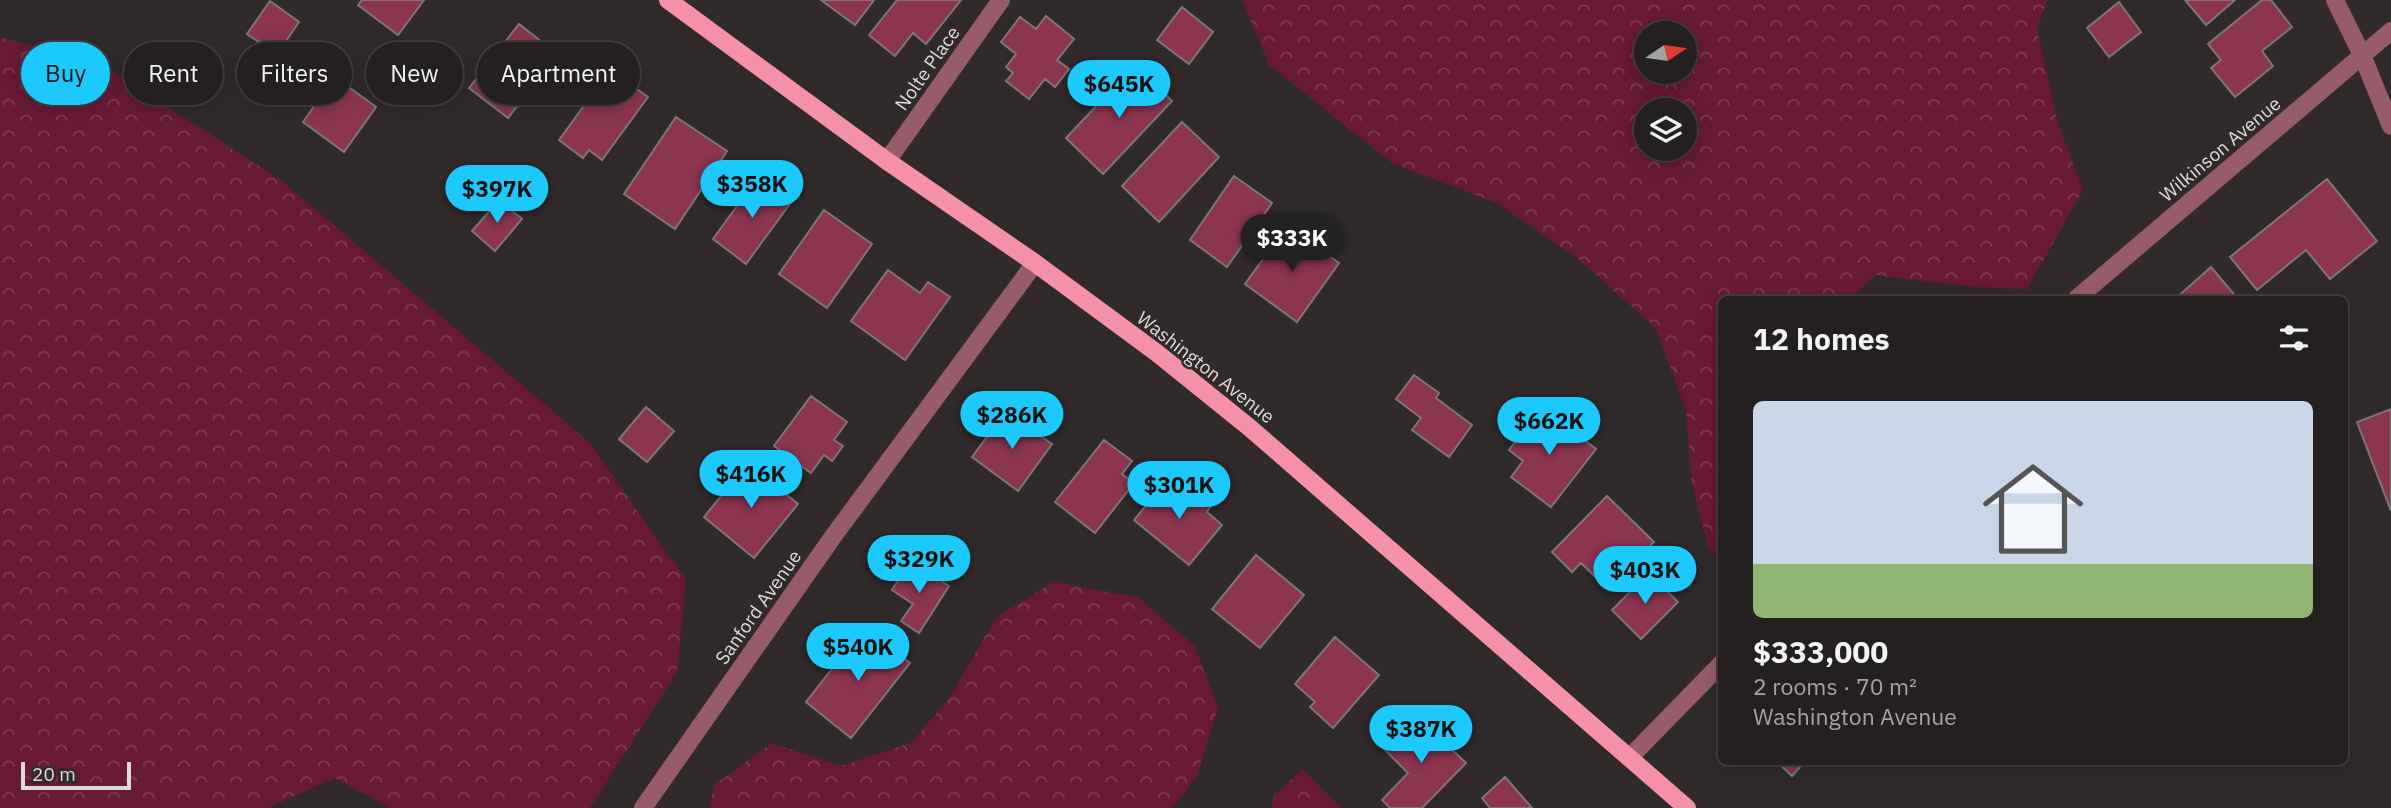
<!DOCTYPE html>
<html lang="en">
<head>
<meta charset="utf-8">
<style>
	:root { --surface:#252020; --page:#312d2d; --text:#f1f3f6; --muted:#a3a3a5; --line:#423e3e; --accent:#1cc9fc }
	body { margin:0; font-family:"IBM Plex Sans",sans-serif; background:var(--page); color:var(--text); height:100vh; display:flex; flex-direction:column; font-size:26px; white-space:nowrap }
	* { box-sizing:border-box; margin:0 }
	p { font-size:23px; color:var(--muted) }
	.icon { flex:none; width:38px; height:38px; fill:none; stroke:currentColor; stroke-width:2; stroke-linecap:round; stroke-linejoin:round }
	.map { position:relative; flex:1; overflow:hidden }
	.sheet { position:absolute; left:1718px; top:296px; width:630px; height:469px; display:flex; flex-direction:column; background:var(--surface); border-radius:10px; box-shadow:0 4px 18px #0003,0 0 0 2px var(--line) }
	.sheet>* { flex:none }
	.banner { position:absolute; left:21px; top:42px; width:665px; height:63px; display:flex; gap:14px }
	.needle { width:46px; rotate:77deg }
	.buttons { position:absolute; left:1634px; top:21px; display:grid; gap:14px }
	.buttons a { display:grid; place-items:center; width:63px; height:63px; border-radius:50%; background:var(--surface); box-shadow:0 4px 18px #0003,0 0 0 2px var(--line); font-size:35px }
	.scale { position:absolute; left:21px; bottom:18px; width:110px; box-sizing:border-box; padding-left:7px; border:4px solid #ded9da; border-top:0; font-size:19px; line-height:24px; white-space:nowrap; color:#ded9da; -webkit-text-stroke:5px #312a2b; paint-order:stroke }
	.price { position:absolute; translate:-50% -60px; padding:0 16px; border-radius:24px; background:var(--accent); color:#111; font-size:23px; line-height:46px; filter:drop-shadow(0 2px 4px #0008) }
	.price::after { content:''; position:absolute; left:50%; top:42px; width:21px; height:16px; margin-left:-10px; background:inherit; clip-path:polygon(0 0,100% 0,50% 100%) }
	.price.on { background:#222; color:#fff }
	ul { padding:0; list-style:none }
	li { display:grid; align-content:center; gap:14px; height:371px; padding:0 35px }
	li+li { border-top:2px solid var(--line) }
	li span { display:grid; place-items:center; height:217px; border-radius:10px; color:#555 }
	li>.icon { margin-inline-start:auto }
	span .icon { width:126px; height:126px; fill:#fffc; stroke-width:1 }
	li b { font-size:30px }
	h2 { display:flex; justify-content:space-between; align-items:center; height:84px; padding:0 35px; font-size:30px }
	.pill { padding:0 24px; border-radius:32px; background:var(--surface); box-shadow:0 4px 18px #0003,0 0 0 2px var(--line); font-size:24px; line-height:63px }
	.pill.on { background:var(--accent); color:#111 }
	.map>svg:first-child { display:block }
	.forest { fill:url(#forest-crowns); fill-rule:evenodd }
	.building { fill:#8b354f; stroke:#7e7576; stroke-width:2 }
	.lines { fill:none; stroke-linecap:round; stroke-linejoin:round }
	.minor { stroke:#975b69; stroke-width:18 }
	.major { stroke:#f491a9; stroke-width:18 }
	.labels { text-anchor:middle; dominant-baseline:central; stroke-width:5; stroke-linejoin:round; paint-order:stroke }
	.street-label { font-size:19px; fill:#ded9da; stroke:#312a2b }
</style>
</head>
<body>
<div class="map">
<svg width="2391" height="808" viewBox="0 0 2391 808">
	<defs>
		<pattern id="forest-crowns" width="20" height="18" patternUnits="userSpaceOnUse" patternTransform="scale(1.75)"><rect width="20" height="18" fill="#681a34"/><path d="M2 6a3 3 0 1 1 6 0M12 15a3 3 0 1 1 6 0" fill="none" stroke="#7d3b51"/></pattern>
	</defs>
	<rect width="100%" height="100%" fill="#312a2b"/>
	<!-- forest -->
	<path class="forest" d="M1242,0H2047L2037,29L2057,120L2083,190L2027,289L1976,287L1875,275L1850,299H1722V553L1709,551L1692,484L1686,411L1656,328L1577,258L1497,203L1392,163L1269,65ZM1685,33V72H1647V33ZM1685,110V149H1647V110Z
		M0,37L106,67L282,181L590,443L686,580L677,672L590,808H390L335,778L267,808H0Z
		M1053,582L1137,597L1194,645L1218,708L1197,776L1172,808H710L714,785L772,743L841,766L911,743L948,700L996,618Z
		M1302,769L1341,808H1271L1274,796Z"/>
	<!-- building -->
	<path class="building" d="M362,0H424L398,35L358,5Z
		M821,0H874L855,25Z
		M897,0H961L926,44L913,33L895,56L869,35Z
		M2185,0H2235L2206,25Z
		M2262,0H2271L2292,27L2262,51L2273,66L2235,97L2211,68L2221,60L2208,44Z
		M270,1L299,22L277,54L247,34Z
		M2119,2L2141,32L2109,57L2087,28Z
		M1182,7L1213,32L1189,64L1157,40Z
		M1046,16L1074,39L1057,60L1069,69L1055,87L1045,79L1029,99L1006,81L1013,73L1006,67L1016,54L1001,42L1020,17L1036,29Z
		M519,24L561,57L536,89L532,87L508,118L469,88Z
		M1135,65L1172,101L1103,174L1066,138Z
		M610,70L648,97L602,160L589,150L583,158L559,140Z
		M335,77L376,107L344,152L303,122Z
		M676,117L727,151L675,229L624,194Z
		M1182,122L1219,157L1159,222L1122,186Z
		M1234,176L1272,203L1227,267L1190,240Z
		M758,177L792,201L746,264L713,239Z
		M2327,179L2377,241L2330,279L2306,250L2257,290L2230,257Z
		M499,200L522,219L495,251L472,231Z
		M824,210L872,244L827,308L779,274Z
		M1287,226L1339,263L1297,322L1245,284Z
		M2211,267L2238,299H2175Z
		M888,270L920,293L928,282L950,297L905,360L851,321Z
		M1414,375L1439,393L1436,398L1472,425L1449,457L1412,430L1421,418L1396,399Z
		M811,396L847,422L834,440L843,446L832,461L824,455L811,473L774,446Z
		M646,407L674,431L647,462L619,439Z
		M1541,407L1596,449L1551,507L1511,477L1523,461L1509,450Z
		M2391,409V511L2357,422Z
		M1006,411L1052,444L1018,491L972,457Z
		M1104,440L1132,461L1122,474L1134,483L1095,533L1055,502Z
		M748,463L798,504L754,558L704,517Z
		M1166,481L1183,495L1190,487L1212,504L1207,512L1222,525L1189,565L1134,520Z
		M1607,496L1654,542L1608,589L1581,563L1572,572L1552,552Z
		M1256,555L1304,595L1260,648L1212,609Z
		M910,561L949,586L919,633L901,621L913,604L892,590Z
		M1649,573L1678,602L1641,639L1612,610Z
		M864,628L910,663L851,738L806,702Z
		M1335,637L1379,675L1333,728L1310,707L1315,702L1295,684Z
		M1416,715L1466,763L1422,808H1390L1382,800L1408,773L1384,749Z
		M1776,761H1805L1792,776Z
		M1505,777L1532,808H1490L1482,798Z"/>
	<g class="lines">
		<!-- minor -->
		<path class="minor" d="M2335,0L2362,55L2391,126
			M887,161L1001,0
			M2076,299L2391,31
			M1630,757L1722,663
			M643,808L832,538L1035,263"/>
		<!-- major -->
		<path class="major" d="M668,0L887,161L1035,263L1157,353L1250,428L1687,808"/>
	</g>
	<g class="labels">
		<!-- street labels -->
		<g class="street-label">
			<text transform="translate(927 68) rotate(-55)">Nolte Place</text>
			<text transform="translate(2220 149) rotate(-40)">Wilkinson Avenue</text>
			<text transform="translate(1206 367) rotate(38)">Washington Avenue</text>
			<text transform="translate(758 607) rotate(-55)">Sanford Avenue</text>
		</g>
	</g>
</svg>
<div class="buttons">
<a><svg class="needle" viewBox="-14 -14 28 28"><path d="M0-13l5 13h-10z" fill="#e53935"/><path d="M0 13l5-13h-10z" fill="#a3a3a5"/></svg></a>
<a><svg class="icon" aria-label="layers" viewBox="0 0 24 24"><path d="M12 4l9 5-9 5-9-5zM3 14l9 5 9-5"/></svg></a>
</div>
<div class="scale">20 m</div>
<b class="price" style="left:1119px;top:120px">$645K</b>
<b class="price" style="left:752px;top:220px">$358K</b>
<b class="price" style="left:497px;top:225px">$397K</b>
<b class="price on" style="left:1292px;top:274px">$333K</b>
<b class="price" style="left:1012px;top:451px">$286K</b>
<b class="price" style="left:1549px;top:457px">$662K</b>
<b class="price" style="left:751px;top:510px">$416K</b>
<b class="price" style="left:1179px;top:521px">$301K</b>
<b class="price" style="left:919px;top:595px">$329K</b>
<b class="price" style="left:1645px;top:606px">$403K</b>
<b class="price" style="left:858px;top:683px">$540K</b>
<b class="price" style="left:1421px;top:765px">$387K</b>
<div class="banner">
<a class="pill on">Buy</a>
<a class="pill">Rent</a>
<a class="pill">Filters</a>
<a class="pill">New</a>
<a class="pill">Apartment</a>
</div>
<section class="sheet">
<h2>12 homes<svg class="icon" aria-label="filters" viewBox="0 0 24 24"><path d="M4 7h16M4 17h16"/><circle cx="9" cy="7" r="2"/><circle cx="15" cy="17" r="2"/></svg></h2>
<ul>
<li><span style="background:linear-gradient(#c9d6e8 75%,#8fb573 0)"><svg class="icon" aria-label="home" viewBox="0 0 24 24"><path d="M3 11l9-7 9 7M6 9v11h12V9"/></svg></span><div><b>$333,000</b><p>2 rooms · 70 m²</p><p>Washington Avenue</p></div></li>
</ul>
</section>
</div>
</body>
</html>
